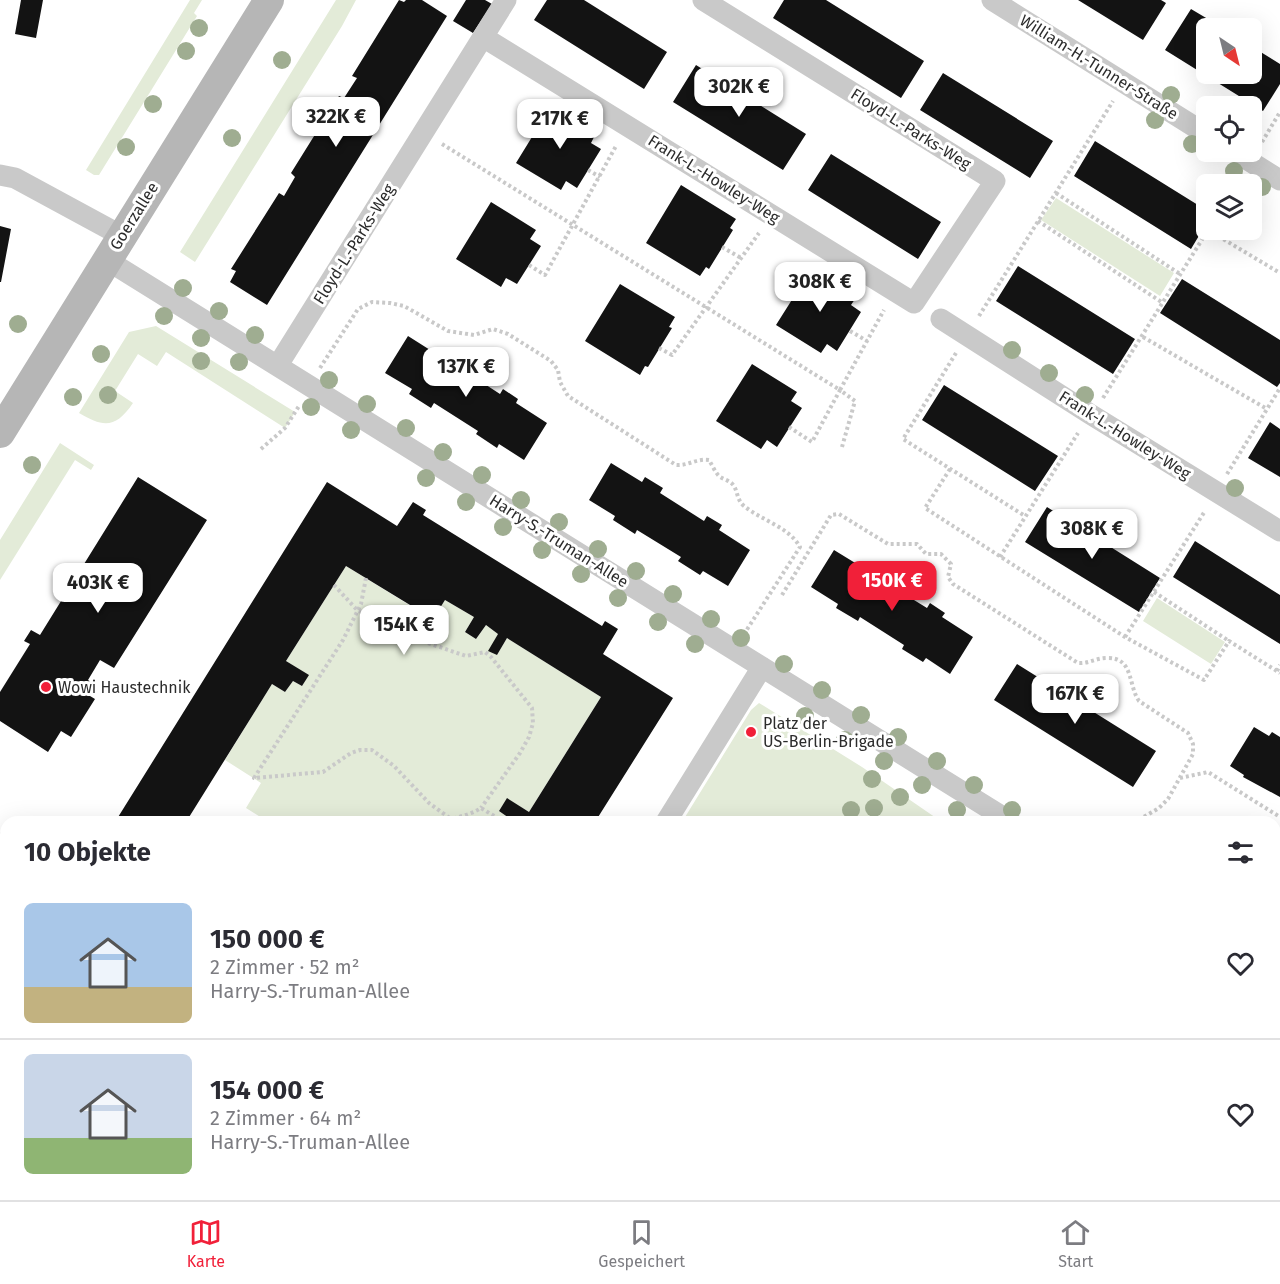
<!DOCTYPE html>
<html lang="de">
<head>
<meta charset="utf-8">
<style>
	:root { --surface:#fff; --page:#f7f7f7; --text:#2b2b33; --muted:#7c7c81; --line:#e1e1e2; --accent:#f12039 }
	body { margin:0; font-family:"Fira Sans",sans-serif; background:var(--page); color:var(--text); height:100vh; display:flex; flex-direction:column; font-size:22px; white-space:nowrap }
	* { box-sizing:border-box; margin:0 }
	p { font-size:20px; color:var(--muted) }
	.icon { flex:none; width:33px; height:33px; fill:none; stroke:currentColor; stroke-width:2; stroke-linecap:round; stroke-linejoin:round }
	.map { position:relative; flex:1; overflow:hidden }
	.sheet { position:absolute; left:0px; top:816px; width:1281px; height:384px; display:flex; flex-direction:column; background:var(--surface); border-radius:18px 18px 0 0; box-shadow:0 6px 24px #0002 }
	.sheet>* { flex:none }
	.needle { width:39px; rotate:145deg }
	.buttons { position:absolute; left:1196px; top:18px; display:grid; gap:12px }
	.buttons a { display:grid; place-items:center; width:66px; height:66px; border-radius:9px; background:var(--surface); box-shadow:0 6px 24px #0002; font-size:30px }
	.price { position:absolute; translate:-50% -51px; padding:0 14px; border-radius:12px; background:#fff; color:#222; font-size:20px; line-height:39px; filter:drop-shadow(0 2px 3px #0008) }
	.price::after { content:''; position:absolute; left:50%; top:36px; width:18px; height:14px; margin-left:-9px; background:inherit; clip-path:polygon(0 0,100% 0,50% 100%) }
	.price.current { background:var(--accent); color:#fff }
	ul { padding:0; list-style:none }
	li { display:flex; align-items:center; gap:18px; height:150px; padding:0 24px }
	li+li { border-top:2px solid var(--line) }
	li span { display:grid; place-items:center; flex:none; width:168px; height:120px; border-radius:9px; color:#555 }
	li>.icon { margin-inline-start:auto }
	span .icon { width:72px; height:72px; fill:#fffc; stroke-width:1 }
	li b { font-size:26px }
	h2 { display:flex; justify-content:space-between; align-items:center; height:72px; padding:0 24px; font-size:26px }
	.dock { display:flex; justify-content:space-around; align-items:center; height:84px; border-top:2px solid var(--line); background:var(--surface); font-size:16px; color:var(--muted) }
	.dock a { display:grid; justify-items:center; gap:3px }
	.dock .current { color:var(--accent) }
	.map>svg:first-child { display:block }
	.green { fill:#e3ebd8 }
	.building { fill:#131313 }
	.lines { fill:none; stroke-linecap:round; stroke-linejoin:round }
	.path { stroke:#c9c9c9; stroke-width:4; stroke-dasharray:3 3; stroke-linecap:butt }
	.lane { stroke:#c9c9c9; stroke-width:10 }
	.street { stroke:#c9c9c9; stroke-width:21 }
	.secondary { stroke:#b6b6b6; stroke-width:30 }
	.tree { fill:#9fad91 }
	.poi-dot { fill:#f12039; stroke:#fff; stroke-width:2 }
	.labels { text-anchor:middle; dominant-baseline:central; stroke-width:6; stroke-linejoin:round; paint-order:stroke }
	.street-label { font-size:16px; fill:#2c2c2c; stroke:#fff }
	.poi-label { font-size:16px; fill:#2c2c2c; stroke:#fff; text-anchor:start }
</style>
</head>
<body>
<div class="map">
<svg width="1280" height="1200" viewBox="0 0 1280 1200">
	<rect width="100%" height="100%" fill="#fff"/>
	<!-- green -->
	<path class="green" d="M190,0H202L194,13L197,16L99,175H94L86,170Z
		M336,0H356L342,26L195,262L180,252Z
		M1056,198L1174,273L1160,296L1041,220Z
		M156,326L295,412L285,428L166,352L157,366L138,354L115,391L133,403C116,428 104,428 79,413L129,332Z
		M60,443L94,465L91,470L75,460L0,580V540Z
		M346,566L432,619L445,600L474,617L465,632L476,639L486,625L498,634L489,651L497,655L507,638L601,697L529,812L507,799L499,811L509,818L506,822H260L262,818L246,808L261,783L225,760L272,684L285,692L293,681L302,686L308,675L286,661Z
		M1157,598L1225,642L1211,664L1143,621Z
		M759,703L862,767L942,822H682L751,710Z
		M48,1194H154L150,1200H44Z
		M777,1194H969L966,1200H773Z"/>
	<!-- building -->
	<path class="building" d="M21,0H43L36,38L15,34Z
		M399,0L404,2L406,0H422L447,16L267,305L230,282L236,271L231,269L279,193L284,196L295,177L291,173L339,96L344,98L357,78L352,76Z
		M466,0H485L492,4L473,33L453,21Z
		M547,0H584L667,52L644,89L534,20Z
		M784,0H826L924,61L901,98L773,18Z
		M1078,0H1161L1166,3L1143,40Z
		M1191,9L1223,28H1206V74H1251V46L1280,64V84L1263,111L1165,50Z
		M696,65L806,134L783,170L673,102Z
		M943,73L1053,141L1030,178L920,110Z
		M551,106L596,133L591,143L601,149L577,188L566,181L561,190L516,163Z
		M1095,141L1206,210V224L1191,249L1074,176Z
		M831,154L941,222L918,259L808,190Z
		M681,185L736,219L730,228L733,230L709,269L706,267L700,276L646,243Z
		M491,202L536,230L530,239L541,246L517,284L506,278L501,287L456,259Z
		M0,226L11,229L1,282H0Z
		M1018,266L1135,339L1113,374L996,301Z
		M812,268L857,296L851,305L861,312L837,351L827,344L821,353L776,325Z
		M1182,279L1280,340V383L1277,387L1160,313Z
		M620,284L675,317L669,327L672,328L648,367L645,366L640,375L585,341Z
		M408,336L438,355L441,351L459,362L457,366L500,394L503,389L518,399L516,403L547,423L524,460L499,444L497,448L476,434L478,431L434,403L431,408L409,394L412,389L385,373Z
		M752,364L797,392L791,401L802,408L777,447L767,440L761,449L716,421Z
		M944,385L1058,456L1035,491L922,420Z
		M1270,422L1280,429V477L1248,458Z
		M611,463L642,482L645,477L663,488L660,493L704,521L707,516L722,525L719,530L750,550L728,586L703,571L700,575L678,561L681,557L637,530L635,534L613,520L615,516L589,500Z
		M138,477L207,520L114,668L100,660L88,680L91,682L85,693L95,699L71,737L61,731L48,752L0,721V692L30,644L24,641L31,630L40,635Z
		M327,482L397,526L413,502L426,510L423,515L602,626L605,621L618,629L603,654L673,698L595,822H506L509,818L499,811L507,798L529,812L601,697L507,638L497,655L488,651L498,634L486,625L476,639L465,632L474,617L445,600L433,619L346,566L286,661L309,675L302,686L293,681L285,692L272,684L186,822H115Z
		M1047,507L1160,578L1139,612L1025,542Z
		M1195,541L1280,595V644L1173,577Z
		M834,550L865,569L867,565L886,576L883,581L927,608L930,603L945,613L942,617L973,637L950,674L926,658L923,662L902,649L904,645L860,617L858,621L836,608L838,604L811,587Z
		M1017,664L1156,751L1133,787L994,700Z
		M1254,727L1269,736L1272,732L1280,737V797L1243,777L1244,775L1230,766Z
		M1275,867L1280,870V933L1275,930Z
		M6,997V1140L2,1145L6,1148L5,1186L0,1184V1007Z
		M293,1194H364L360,1200H289Z
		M1015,1194H1079L1075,1200H1012Z"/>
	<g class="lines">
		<!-- path -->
		<path class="path" d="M1262,142L1280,112
			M442,144L840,390L884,310
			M588,170L600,177
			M1056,193L1180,274
			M1038,221L1163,303
			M1208,230L1280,273
			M722,247L741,258
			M529,265L545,275L616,146
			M979,316L1113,101
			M850,331L867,341
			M1143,337L1267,409
			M659,348L672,355L759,233
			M956,353L903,439L1025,516
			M320,368L358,309L372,302L390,303L404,306L448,331L474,335L493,329L508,334L551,361L558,370L560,382L568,396L676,465C688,466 697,458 709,460C712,465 715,472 719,476C724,480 730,480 734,486C738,493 737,500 744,506C761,520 789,527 800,547L746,631
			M1103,398L1208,230
			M789,427L812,442L840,390L855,401L842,447
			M261,449L285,428L299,406
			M950,469L925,508L1125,637L1204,680L1229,641L1280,673
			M1227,474L1280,388
			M1000,557L1078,433
			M366,578L361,604L343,640L254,778L323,772L351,753L360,750H372L394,766L429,803L451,819
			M334,585L358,611L386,617L416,639L466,656L485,652L491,657L532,708L533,723L529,737L520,753L481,808
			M1154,592L1229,641
			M782,595L831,515L839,514L888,544H917L926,554H941L951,564L948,577L953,584L1078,663C1088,664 1096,658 1107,658C1134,657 1128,686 1139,701L1188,733L1193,744V754L1168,799L1159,808L1140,819
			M1125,637L1205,511
			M1277,671L1280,665
			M1180,778L1208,772L1280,817
			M442,822C455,817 469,816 481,808L504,822
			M385,1200L389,1194
			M557,1200L561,1194"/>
		<!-- lane -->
		<path class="lane" d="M0,923L6,918
			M979,1200L983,1194"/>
		<!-- street -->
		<path class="street" d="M992,0L1206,134
			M483,37L914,303L995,181L703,0
			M1235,152L1280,180
			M0,175L15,178L122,236
			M107,260L1011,822
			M941,319L1090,414L1280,531
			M278,365L506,0
			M666,822L762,667
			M0,843L6,847
			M0,886L6,889
			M1275,987L1280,990
			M493,1194L502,1200"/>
		<!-- secondary -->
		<path class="secondary" d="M0,433L269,0"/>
	</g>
	<!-- trees -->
	<g class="tree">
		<circle cx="199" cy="28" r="9"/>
		<circle cx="186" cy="51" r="9"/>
		<circle cx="282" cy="60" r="9"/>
		<circle cx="1171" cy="95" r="9"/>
		<circle cx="153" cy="104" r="9"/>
		<circle cx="1155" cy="120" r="9"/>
		<circle cx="232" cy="138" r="9"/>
		<circle cx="1192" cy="144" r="9"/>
		<circle cx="126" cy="147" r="9"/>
		<circle cx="1234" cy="171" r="9"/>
		<circle cx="1262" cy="187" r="9"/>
		<circle cx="183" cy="288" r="9"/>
		<circle cx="219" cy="311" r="9"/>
		<circle cx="164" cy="316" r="9"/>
		<circle cx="18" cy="324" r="9"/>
		<circle cx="255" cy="335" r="9"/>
		<circle cx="201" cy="338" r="9"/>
		<circle cx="1012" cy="350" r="9"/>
		<circle cx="101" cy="354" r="9"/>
		<circle cx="201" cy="361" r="9"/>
		<circle cx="239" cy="362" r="9"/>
		<circle cx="1049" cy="373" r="9"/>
		<circle cx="329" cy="380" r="9"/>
		<circle cx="108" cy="395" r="9"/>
		<circle cx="1085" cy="395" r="9"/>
		<circle cx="73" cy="397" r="9"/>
		<circle cx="367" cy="404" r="9"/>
		<circle cx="311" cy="407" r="9"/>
		<circle cx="406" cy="428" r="9"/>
		<circle cx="351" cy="430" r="9"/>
		<circle cx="443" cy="452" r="9"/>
		<circle cx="32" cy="465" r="9"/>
		<circle cx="482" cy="475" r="9"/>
		<circle cx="426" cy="478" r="9"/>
		<circle cx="1235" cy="488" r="9"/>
		<circle cx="521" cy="500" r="9"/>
		<circle cx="466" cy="502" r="9"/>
		<circle cx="559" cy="522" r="9"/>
		<circle cx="503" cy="527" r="9"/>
		<circle cx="598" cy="549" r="9"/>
		<circle cx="542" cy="550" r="9"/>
		<circle cx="636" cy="571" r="9"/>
		<circle cx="581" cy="574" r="9"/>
		<circle cx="673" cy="594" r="9"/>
		<circle cx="618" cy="598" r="9"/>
		<circle cx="711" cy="619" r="9"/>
		<circle cx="658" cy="622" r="9"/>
		<circle cx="741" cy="638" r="9"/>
		<circle cx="695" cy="644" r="9"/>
		<circle cx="784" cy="664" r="9"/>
		<circle cx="822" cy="690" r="9"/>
		<circle cx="861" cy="715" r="9"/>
		<circle cx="805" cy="716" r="9"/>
		<circle cx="898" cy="737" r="9"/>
		<circle cx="845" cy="740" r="9"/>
		<circle cx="884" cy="761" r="9"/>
		<circle cx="937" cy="761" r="9"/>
		<circle cx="872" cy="779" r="9"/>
		<circle cx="922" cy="785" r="9"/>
		<circle cx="974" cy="785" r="9"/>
		<circle cx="900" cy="797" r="9"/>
		<circle cx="874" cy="808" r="9"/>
		<circle cx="851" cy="810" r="9"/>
		<circle cx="957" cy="810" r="9"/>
		<circle cx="1012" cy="810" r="9"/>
	</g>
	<!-- markers -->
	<g class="poi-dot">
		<circle cx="46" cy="687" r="6"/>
		<circle cx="751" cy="732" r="6"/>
	</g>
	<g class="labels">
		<!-- street labels -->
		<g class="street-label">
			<text transform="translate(1099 67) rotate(32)">William-H.-Tunner-Straße</text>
			<text transform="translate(911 129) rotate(32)">Floyd-L.-Parks-Weg</text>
			<text transform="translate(714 179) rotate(32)">Frank-L.-Howley-Weg</text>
			<text transform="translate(134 216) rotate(-58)">Goerzallee</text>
			<text transform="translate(354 244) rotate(-58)">Floyd-L.-Parks-Weg</text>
			<text transform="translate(1125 435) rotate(32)">Frank-L.-Howley-Weg</text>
			<text transform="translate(559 541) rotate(32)">Harry-S.-Truman-Allee</text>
		</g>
		<!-- poi labels -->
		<g class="poi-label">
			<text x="58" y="687">Wowi Haustechnik</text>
			<text x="763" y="723">Platz der<tspan x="763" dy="18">US-Berlin-Brigade</tspan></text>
		</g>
	</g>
</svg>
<div class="buttons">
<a><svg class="needle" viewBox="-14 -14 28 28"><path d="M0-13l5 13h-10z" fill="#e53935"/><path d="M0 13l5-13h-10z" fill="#7c7c81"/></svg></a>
<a><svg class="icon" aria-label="locate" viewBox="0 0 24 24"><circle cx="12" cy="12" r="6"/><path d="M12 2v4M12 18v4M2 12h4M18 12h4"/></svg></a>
<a><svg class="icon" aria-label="layers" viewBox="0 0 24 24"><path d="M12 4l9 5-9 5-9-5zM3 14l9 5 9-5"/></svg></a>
</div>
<b class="price" style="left:739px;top:118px">302K €</b>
<b class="price" style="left:336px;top:148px">322K €</b>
<b class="price" style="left:560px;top:150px">217K €</b>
<b class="price" style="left:820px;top:313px">308K €</b>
<b class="price" style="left:466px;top:398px">137K €</b>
<b class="price" style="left:1092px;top:560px">308K €</b>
<b class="price current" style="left:892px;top:612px">150K €</b>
<b class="price" style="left:98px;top:614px">403K €</b>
<b class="price" style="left:404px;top:656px">154K €</b>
<b class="price" style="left:1075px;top:725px">167K €</b>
<section class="sheet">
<h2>10 Objekte<svg class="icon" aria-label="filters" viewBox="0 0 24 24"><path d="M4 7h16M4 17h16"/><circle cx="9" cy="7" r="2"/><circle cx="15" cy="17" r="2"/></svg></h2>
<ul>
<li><span style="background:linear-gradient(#a9c7e8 70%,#c2b280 0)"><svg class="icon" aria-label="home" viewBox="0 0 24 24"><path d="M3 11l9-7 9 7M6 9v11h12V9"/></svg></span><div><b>150 000 €</b><p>2 Zimmer · 52 m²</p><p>Harry-S.-Truman-Allee</p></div><svg class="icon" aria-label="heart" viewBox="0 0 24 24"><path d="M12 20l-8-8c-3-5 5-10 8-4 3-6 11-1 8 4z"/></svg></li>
<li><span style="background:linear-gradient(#c9d6e8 70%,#8fb573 0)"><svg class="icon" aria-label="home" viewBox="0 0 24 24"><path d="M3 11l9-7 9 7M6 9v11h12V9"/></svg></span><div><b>154 000 €</b><p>2 Zimmer · 64 m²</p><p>Harry-S.-Truman-Allee</p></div><svg class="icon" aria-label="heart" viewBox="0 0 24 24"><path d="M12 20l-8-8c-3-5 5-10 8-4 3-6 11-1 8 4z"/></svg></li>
</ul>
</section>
</div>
<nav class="dock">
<a class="current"><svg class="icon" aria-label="map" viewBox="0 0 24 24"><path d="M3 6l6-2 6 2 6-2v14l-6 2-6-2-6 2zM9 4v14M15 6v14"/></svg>Karte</a>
<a><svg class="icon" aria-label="saved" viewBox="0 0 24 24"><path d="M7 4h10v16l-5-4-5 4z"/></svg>Gespeichert</a>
<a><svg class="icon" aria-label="home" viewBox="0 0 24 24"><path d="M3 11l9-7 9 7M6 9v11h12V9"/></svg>Start</a>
</nav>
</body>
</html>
